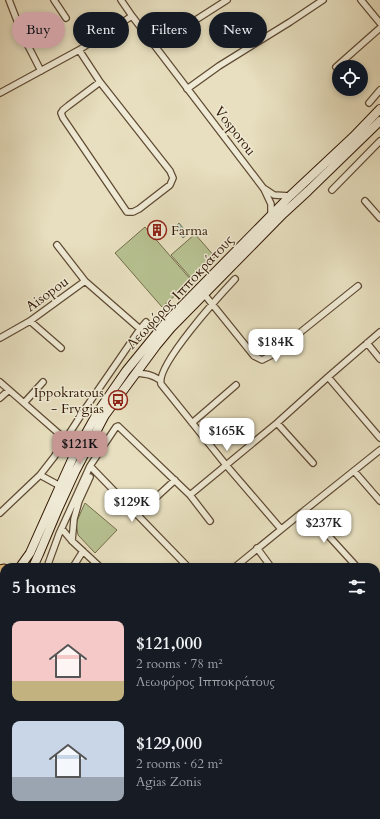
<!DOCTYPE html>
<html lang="en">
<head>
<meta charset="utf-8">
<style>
	:root { --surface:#171b24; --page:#20242c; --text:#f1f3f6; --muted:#9ea1a6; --accent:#c59692 }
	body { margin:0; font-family:Cardo,serif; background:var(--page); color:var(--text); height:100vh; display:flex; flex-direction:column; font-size:15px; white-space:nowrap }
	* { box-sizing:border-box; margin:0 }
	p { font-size:13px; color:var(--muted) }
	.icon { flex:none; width:22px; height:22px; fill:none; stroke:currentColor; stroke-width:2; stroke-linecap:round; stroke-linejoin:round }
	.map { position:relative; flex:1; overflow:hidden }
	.sheet { position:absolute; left:0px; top:563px; width:380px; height:256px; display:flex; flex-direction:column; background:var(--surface); border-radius:12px 12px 0 0; box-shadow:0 2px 6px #0003 }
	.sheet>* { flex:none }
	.top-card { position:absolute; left:12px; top:12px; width:356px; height:36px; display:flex; gap:8px }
	.fabs { position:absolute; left:332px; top:60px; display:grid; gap:8px }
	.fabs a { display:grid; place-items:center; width:36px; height:36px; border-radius:50%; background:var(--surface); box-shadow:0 2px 6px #0003; font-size:20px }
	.price { position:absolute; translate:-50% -34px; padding:0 9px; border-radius:8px; background:#fff; color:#222; font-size:13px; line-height:26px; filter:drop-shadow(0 1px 2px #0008) }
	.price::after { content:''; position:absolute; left:50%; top:24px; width:12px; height:9px; margin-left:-6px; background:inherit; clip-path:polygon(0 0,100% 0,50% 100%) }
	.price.on { background:var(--accent); color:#111 }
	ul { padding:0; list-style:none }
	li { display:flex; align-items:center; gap:12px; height:100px; padding:0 12px }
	li span { display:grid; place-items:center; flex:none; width:112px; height:80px; border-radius:8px; color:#555 }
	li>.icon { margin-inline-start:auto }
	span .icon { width:48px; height:48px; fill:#fffc; stroke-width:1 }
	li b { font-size:17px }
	h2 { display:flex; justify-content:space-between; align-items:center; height:48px; padding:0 12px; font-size:17px }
	.tag { padding:0 14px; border-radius:18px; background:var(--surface); box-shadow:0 2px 6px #0003; font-size:14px; line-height:36px }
	.tag.on { background:var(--accent); color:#111 }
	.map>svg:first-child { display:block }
	.green { fill:#b7c191; stroke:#746c4a }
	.water { fill:#97bdae; stroke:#6f7b6a }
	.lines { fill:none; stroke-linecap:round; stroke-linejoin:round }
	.minor-casing { stroke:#5f4a33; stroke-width:8 }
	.secondary-casing { stroke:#321804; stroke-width:10 }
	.primary-casing { stroke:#321804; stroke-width:11 }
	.minor { stroke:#efead5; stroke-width:5.5 }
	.secondary { stroke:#efead5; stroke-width:8 }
	.primary { stroke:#e4c080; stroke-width:9 }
	.labels { text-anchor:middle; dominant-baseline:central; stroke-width:3; stroke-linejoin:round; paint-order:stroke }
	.street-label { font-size:14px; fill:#321804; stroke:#efead5 }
	.poi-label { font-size:14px; fill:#321804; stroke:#efead5; text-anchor:start }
</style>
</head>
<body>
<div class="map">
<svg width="380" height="819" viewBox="0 0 380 819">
	<rect width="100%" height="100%" fill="#e7dfbf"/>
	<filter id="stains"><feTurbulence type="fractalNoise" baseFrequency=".005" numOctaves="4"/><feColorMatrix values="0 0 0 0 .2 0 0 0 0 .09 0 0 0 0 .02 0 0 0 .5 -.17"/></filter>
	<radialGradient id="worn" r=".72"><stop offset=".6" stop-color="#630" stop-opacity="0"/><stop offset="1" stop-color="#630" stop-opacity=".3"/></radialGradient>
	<!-- green -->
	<path class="green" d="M145,227L192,281L162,307L115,253Z
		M195,234L215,257L191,278L171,255Z
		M85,503L117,530L95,553L78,535L76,523Z
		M11,815H59L64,819H8Z"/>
	<!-- water -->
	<path class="water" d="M179,223L188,234L183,238L174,228Z"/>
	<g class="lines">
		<defs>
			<path id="minor" d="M9,0L23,36L41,71
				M54,0L66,18
				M121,0L132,16L264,189L271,204V216
				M361,0L380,23
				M155,46L227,0
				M79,50L100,82L170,171L173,178L170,185L139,209L133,212H127L63,118L61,113L63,110L68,106L100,82
				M336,67L380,28
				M187,89L219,66L290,22L323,0
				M0,93L79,50L132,16
				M369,103L380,90
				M265,189L274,195L290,196
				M332,190L380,141
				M365,201L380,218
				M57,245L85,281
				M235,279C220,295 156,365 161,384L226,465L281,529
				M204,294L254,356L262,360L272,355L358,286
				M30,321L61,348
				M0,338L30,321L85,281L140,329
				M367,343L380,359
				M135,373C146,374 151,374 160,380
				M328,377L380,438
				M0,382L65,439
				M0,398L9,390
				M24,403L43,382
				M192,423L236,385
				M277,423L313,463
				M90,466L188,567
				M354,471L380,501
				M40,475L60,486
				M190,495L277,423L328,377L380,332
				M305,510L357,567
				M0,513L40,475L54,457L87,406L140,329L146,322
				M137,515L175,480
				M62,529L72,541L100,567
				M72,541L74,519L79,501L90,477
				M257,548L271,567
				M47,567L59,534L90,466L116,427L118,426L119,427L190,495L210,521
				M73,567L83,551
				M235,567L305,510L380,450
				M376,586L380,583
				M376,655L380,651
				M376,662L380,665
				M376,689L380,685
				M0,730L4,725
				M0,756L4,759
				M70,815L75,819
				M153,815L158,819
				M251,815L255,819
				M0,817L4,813
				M136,819L140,815
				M216,819L220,815"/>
			<path id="secondary" d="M20,567L30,553L60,486L75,453L99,410L126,371L166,322L290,196L353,137L380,109
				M33,567L39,554L58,509L75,472L105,415L156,346L171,328L283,214L308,191L380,121
				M0,654L4,645"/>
			<path id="primary" d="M0,570L4,569
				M0,635L4,636
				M270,815L274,819
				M282,815L286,819"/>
		</defs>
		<!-- minor casing -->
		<use href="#minor" class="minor-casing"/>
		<!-- secondary casing -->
		<use href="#secondary" class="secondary-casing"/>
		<!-- primary casing -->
		<use href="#primary" class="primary-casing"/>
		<!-- minor -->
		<use href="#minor" class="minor"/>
		<!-- secondary -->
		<use href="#secondary" class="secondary"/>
		<!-- primary -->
		<use href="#primary" class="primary"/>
	</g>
	<!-- icons -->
	<defs>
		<symbol id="building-ring" viewBox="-11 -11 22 22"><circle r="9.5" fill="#efead5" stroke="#8f2418" stroke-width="1.5"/><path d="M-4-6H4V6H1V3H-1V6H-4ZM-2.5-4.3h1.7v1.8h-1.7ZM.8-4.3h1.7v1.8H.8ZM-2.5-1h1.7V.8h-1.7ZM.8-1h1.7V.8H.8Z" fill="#8f2418"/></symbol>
		<symbol id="bus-ring" viewBox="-11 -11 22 22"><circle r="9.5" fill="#efead5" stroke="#8f2418" stroke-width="1.5"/><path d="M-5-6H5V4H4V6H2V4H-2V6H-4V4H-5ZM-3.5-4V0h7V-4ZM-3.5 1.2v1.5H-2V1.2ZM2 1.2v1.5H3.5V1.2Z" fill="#8f2418"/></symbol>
	</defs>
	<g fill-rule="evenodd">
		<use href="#building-ring" x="146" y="219" width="22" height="22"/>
		<use href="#bus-ring" x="107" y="389" width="22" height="22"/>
	</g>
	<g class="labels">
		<!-- street labels -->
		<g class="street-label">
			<text transform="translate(235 131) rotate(52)">Vosporou</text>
			<text transform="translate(180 292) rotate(-47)">Λεωφόρος Ιπποκράτους</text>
			<text transform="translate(47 294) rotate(-36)">Aisopou</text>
		</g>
		<!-- poi labels -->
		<g class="poi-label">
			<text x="171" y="230">Farma</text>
			<text x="104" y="392" text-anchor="end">Ippokratous<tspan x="104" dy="16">- Frygias</tspan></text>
		</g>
	</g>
	<rect width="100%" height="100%" filter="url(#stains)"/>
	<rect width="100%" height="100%" fill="url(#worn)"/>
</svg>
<div class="fabs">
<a><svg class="icon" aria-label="locate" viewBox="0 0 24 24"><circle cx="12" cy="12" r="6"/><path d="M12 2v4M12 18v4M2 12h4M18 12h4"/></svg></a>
</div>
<b class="price" style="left:276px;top:363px">$184K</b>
<b class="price" style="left:227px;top:452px">$165K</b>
<b class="price on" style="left:80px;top:465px">$121K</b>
<b class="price" style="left:132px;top:523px">$129K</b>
<b class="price" style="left:324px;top:544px">$237K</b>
<div class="top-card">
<a class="tag on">Buy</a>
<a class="tag">Rent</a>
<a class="tag">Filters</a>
<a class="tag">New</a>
</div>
<section class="sheet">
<h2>5 homes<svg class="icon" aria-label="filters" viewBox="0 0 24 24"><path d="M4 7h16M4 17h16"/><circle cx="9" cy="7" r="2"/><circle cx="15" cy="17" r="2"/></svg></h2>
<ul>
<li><span style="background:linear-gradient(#f6c9c9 75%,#c2b280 0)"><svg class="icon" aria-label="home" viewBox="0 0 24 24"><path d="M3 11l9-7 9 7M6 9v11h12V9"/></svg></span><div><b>$121,000</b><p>2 rooms · 78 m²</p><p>Λεωφόρος Ιπποκράτους</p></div></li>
<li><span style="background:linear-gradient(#c9d6e8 70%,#9aa5b1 0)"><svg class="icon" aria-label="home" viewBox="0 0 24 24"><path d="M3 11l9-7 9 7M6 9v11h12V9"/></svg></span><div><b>$129,000</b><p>2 rooms · 62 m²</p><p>Agias Zonis</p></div></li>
</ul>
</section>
</div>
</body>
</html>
